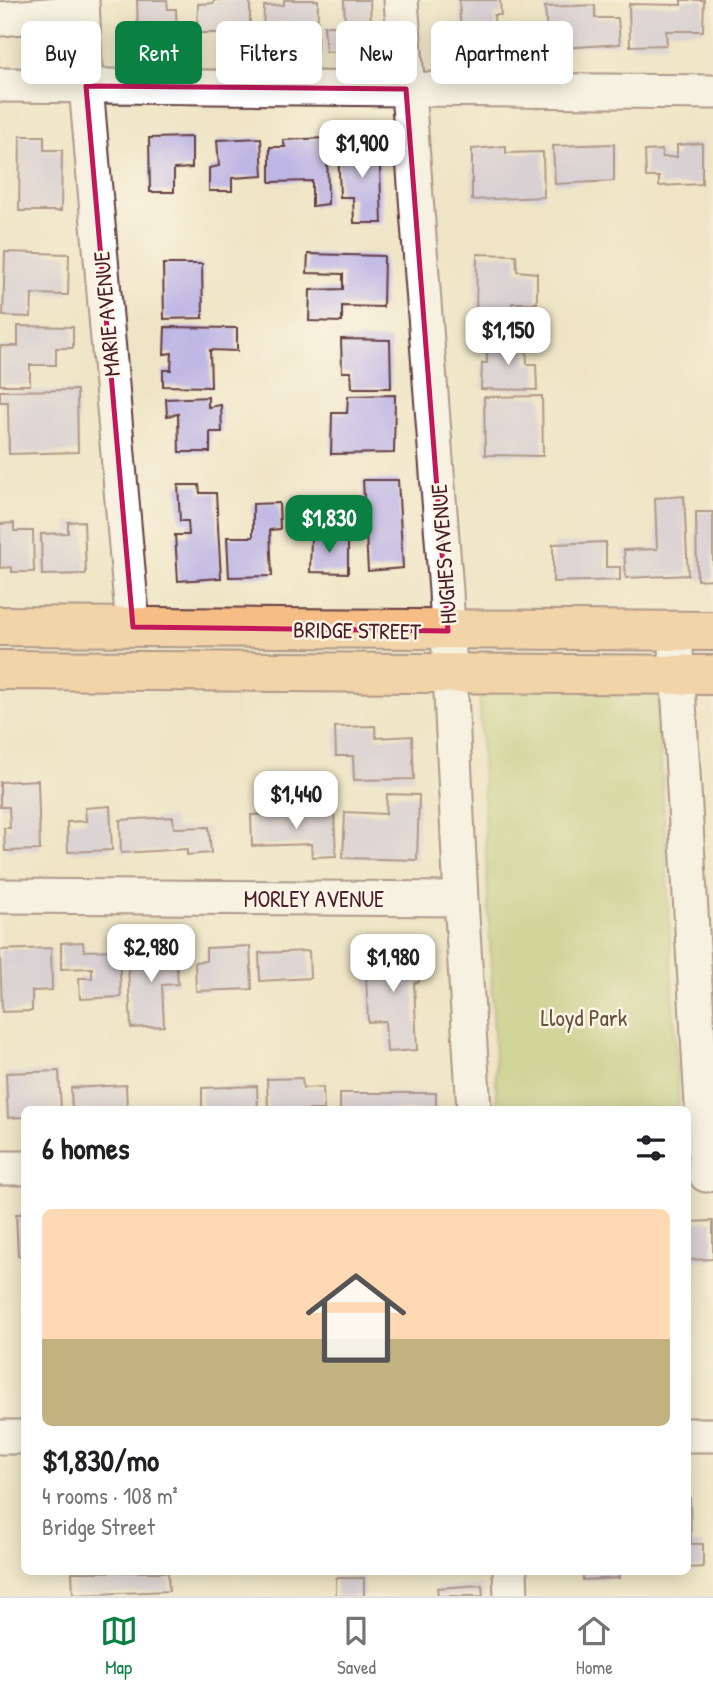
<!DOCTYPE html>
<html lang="en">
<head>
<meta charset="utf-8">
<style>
	:root { --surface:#fff; --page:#f6f6f6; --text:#202124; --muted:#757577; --line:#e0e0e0; --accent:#0b8043 }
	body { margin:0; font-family:"Patrick Hand",sans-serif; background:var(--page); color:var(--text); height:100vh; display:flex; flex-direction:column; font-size:26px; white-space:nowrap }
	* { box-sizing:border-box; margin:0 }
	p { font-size:23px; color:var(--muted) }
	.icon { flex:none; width:38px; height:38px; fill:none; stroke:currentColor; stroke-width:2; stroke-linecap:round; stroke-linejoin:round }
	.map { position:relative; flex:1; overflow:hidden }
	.side { position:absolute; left:21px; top:1106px; width:670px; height:469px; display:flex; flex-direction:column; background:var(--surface); border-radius:10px; box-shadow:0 4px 18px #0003 }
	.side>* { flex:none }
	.guide { position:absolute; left:21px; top:21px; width:672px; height:63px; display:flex; gap:14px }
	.price { position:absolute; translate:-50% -60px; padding:0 16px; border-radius:14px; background:#fff; color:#222; font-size:23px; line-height:46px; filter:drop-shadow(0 2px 4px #0008) }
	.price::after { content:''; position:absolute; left:50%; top:42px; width:21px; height:16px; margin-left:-10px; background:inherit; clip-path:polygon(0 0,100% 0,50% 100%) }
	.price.active { background:var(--accent); color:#fff }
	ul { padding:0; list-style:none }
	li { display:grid; align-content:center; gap:14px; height:371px; padding:0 21px }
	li+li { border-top:2px solid var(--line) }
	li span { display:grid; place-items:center; height:217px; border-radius:10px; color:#555 }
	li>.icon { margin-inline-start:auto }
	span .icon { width:126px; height:126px; fill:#fffc; stroke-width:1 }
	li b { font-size:30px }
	h2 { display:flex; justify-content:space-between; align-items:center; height:84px; padding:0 21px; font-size:30px }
	.pill { padding:0 24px; border-radius:10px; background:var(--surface); box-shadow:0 4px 18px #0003; font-size:24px; line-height:63px }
	.pill.active { background:var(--accent); color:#fff }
	.menu { display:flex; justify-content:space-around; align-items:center; height:98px; border-top:2px solid var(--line); background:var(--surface); font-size:19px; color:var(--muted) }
	.menu a { display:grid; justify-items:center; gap:4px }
	.menu .active { color:var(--accent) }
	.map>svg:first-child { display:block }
	.green { fill:#adc165; stroke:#7c7048; stroke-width:2 }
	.building { fill:#beb6e4 }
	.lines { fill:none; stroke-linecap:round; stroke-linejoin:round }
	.minor-casing { stroke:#633d42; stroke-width:37 }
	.major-casing { stroke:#633d42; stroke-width:42 }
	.minor { stroke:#fff; stroke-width:33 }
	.major { stroke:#f6be86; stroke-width:38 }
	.marked { fill:none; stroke:#c2185b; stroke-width:5; stroke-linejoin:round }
	.labels { text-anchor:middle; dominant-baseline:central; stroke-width:5; stroke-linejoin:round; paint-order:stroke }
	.street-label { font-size:23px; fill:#4a1f2b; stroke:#fcf5e5 }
	.park-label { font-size:23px; fill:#68503c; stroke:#fcf5e5 }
</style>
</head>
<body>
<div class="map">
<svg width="713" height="1596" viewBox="0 0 713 1596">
	<rect width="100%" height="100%" fill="#fcf5e5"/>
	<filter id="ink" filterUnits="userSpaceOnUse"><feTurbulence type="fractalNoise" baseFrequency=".0143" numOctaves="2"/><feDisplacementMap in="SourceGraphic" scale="14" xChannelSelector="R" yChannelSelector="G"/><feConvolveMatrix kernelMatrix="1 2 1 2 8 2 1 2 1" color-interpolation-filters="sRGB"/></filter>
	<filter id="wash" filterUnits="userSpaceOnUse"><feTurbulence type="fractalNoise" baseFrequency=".00686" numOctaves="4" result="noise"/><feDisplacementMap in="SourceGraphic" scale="28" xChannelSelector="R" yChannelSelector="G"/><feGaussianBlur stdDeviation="1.57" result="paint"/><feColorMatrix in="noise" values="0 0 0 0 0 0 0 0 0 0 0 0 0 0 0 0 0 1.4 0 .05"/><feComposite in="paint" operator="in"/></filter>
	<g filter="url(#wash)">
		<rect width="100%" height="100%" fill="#efe5c6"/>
		<!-- green -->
		<path class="green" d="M478,663H656L679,1109H497Z"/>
		<g id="blocks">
			<!-- building -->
			<path class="building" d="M137,0H167L168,9H176L177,47L155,49V32H138Z
				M214,0H250V52L226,51L228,33H197L198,4L214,3Z
				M284,0H318L317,53L293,51L292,33L263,34L264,6L284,5Z
				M344,0H370L372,50L326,52L324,26H345Z
				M459,0H500L501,15H494L496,49L462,52Z
				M681,0H704L703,31H666L667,45L630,46L629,4L681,5Z
				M595,5V18H618L620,44L548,49L545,7Z
				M20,136H44V150H62L61,211H19Z
				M192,137V168L174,169V192H150L149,138Z
				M261,138L263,176L232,178V191H209V168L219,166L217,140Z
				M327,138L328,204L312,206V181L270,182V147H285L283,140Z
				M379,142L382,223H354L353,197H340L338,145Z
				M702,143V184L659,186V177H646L645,151L662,150V157H677V145Z
				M614,144V181L555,184L553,146Z
				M506,146V153L543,152L544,197L472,200V149Z
				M5,252L69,254L68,295L32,294L31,317L3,316Z
				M308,254L384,256L383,307L342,306V322L309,321L310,290L343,289V274L307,273Z
				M477,254L516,255L517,271L537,273V303H512V319L476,318Z
				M163,264H202L203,318L164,319Z
				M18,326L73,327V348H56V365H30V385H0V346H18Z
				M165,327L237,328V351L210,350L211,387L163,386V370H171L172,353L164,354Z
				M341,339L390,340L391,388H352L351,372H342Z
				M526,339L527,364H536L537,390L481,389L482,363H487V340Z
				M77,390L78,452L9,454L8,402H0V391Z
				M395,395L394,453L331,454L332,413H347L348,396Z
				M542,396L543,456L485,455L484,397Z
				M208,397V407L221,405L222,432H210V452H179L178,414L167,416L166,399Z
				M363,480H398L403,568L368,571Z
				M178,485H199L200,493H216L221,578L178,581L175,535H189L188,521H180Z
				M684,496L688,575L626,578L624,550L657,549L655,498Z
				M279,503L280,529L270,530L272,576L229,577L227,537H253V504Z
				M696,512H713V579L697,580Z
				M84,521L86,574L42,575L41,534L68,533V522Z
				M14,523V531H33L34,572H12V567L0,568V524Z
				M311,537L348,538V573L310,572Z
				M606,542V567H620V580L553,582V544Z
				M375,726L376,738L412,736L414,779L354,780L353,756H336L335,727Z
				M38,780L40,850L5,851L4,828H10L9,807H0V782Z
				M387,794L419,795L417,860L343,858L345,812L386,814Z
				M110,806L112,850L68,852L67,822L86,821L85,808Z
				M334,812L336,856L312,857L311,844L252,846L251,815Z
				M173,817L174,828L209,827L211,853L187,855V849L121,853L120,820Z
				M83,942L84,951L119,950L121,997L80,999L79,978H92V968L61,969V943Z
				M175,944L178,984L162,985L164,1026L131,1028L128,965H138L137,946Z
				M250,946L252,989L196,991L195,962L206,961V948Z
				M417,946L419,982L414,983L417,1050L387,1052L385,1021L368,1022L365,949Z
				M51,948L52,990L32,991V1011L2,1012L0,950Z
				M309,951L310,978L260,981L259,953Z
				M59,1071L61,1110H24V1117L8,1118L6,1073Z
				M302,1078L303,1088L323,1087L324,1110H268L267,1079Z
				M126,1085L127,1110H72L71,1088Z
				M257,1086L258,1110H202V1088Z
				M340,1093H436V1110H340Z
				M16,1214H24V1256H18Z
				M713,1221V1259L688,1260V1222Z
				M688,1497H690L691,1544H703V1567L688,1568Z
				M72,1572H168L169,1591L73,1595Z
				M583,1572H619V1578L583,1580Z
				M336,1578H364V1596H336Z
				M482,1585L483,1596H438L437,1588Z"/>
		</g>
	</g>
	<g filter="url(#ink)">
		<use href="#blocks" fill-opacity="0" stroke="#633d42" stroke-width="2"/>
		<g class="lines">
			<defs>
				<path id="minor" d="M82,0L86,86L133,627
					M401,0L446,591L461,899L474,1110
					M0,19L82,12
					M0,85L713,92
					M675,632L706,1175
					M0,896L461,899
					M0,1168H24
					M688,1435H713
					M0,1437H24
					M510,1572L511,1596"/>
				<path id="major" d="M0,626L713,631
					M0,670L713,675"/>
			</defs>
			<!-- minor casing -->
			<use href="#minor" class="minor-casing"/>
			<!-- major casing -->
			<use href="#major" class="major-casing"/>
			<!-- minor -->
			<use href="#minor" class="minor"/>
			<!-- major -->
			<use href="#major" class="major"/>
		</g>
	</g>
	<!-- marked area -->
	<path d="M0 0H713V1596H0ZM86,86L406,89L448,631L133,627Z" fill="#efe5c6" fill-opacity=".55" fill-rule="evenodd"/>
	<path class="marked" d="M86,86L406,89L448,631L133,627Z"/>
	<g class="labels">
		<!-- street labels -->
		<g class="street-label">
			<text transform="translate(106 314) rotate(-95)">MARIE AVENUE</text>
			<text transform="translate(443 554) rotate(-94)">HUGHES AVENUE</text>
			<text transform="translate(357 630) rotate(1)">BRIDGE STREET</text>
			<text x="314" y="898">MORLEY AVENUE</text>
		</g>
		<!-- park labels -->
		<g class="park-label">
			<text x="584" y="1017">Lloyd Park</text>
		</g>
	</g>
</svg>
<b class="price" style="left:362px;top:180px">$1,900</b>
<b class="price" style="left:508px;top:367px">$1,150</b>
<b class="price active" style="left:329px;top:555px">$1,830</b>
<b class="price" style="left:296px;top:831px">$1,440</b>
<b class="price" style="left:151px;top:984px">$2,980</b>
<b class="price" style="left:393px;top:994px">$1,980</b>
<div class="guide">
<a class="pill">Buy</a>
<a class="pill active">Rent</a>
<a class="pill">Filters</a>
<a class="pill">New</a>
<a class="pill">Apartment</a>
</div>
<section class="side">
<h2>6 homes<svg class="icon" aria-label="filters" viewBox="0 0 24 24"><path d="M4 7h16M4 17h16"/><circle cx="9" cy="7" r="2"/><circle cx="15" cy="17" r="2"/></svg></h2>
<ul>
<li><span style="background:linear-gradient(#ffd9b3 60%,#c2b280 0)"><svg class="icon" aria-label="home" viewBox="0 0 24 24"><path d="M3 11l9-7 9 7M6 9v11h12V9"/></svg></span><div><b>$1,830/mo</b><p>4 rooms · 108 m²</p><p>Bridge Street</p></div></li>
</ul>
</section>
</div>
<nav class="menu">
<a class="active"><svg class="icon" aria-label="map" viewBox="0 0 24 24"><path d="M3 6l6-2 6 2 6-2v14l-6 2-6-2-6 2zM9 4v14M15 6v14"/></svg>Map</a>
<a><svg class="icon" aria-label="saved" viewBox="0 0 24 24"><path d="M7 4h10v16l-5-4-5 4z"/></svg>Saved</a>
<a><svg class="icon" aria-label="home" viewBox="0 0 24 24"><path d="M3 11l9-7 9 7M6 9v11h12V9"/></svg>Home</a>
</nav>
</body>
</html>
